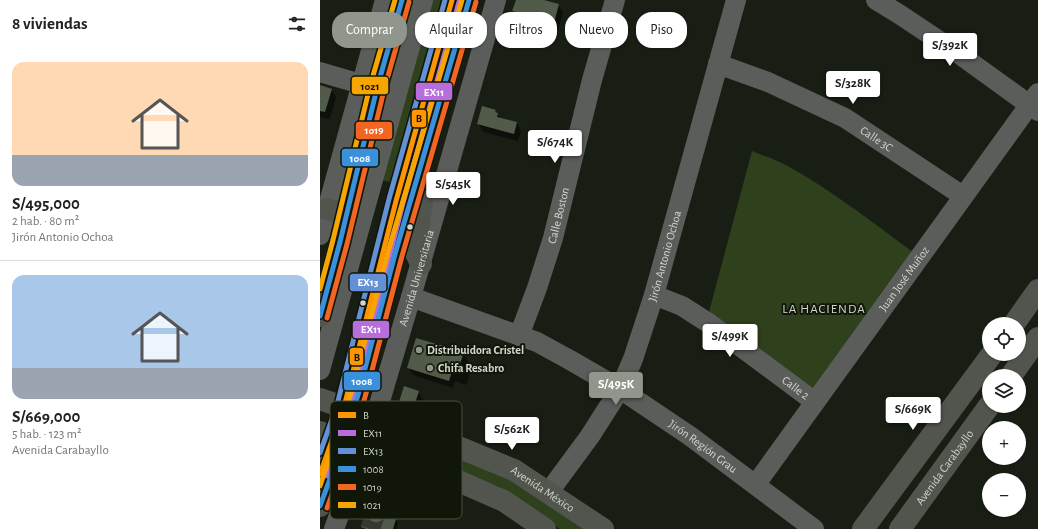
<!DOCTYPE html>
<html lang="es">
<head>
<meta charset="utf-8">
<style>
	:root { --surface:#fff; --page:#f2f2f2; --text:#222; --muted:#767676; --line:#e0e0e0; --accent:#91968c }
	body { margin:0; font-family:"Alegreya Sans",sans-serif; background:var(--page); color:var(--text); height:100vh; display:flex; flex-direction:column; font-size:15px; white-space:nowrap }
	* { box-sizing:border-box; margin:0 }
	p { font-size:13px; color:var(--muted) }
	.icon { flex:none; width:22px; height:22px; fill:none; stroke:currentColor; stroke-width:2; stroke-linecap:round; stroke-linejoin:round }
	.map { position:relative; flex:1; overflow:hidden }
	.details { display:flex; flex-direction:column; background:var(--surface); width:320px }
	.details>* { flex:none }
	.banner { position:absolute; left:12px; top:12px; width:380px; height:36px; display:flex; gap:8px }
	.buttons { position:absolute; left:662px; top:317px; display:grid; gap:8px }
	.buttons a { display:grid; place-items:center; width:44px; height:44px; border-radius:50%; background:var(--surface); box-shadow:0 1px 3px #0004; font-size:20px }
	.price { position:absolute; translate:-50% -34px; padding:0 9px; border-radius:4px; background:#fff; color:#222; font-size:13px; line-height:26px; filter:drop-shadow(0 1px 2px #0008) }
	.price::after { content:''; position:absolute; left:50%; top:24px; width:12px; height:9px; margin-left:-6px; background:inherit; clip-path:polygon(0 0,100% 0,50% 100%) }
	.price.current { background:var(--accent); color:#fff }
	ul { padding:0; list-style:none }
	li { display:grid; align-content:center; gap:8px; height:212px; padding:0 12px }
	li+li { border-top:1px solid var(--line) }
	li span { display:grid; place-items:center; height:124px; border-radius:12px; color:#555 }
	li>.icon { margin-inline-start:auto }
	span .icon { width:72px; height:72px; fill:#fffc; stroke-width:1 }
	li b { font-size:17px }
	h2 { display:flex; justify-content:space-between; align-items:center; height:48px; padding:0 12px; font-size:17px }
	.chip { padding:0 14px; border-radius:16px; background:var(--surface); box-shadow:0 1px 3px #0004; font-size:14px; line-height:36px }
	.chip.current { background:var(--accent); color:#fff }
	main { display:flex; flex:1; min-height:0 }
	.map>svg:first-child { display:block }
	.green { fill:#2f401d }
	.shadow { fill:#0007 }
	.building { fill:#525a4a }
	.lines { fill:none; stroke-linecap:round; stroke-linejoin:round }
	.minor-tunnel { stroke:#353a30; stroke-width:20; stroke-dasharray:20 10; stroke-linecap:butt }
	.minor { stroke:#5b5d5a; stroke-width:20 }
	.major { stroke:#51554e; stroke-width:22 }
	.bus-1-casing { stroke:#101708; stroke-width:8 }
	.bus-2-casing { stroke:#101708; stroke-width:8 }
	.bus-3-casing { stroke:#101708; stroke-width:8 }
	.bus-4-casing { stroke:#101708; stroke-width:8 }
	.bus-5-casing { stroke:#101708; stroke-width:8 }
	.bus-6-casing { stroke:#101708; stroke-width:8 }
	.bus-1 { stroke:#ff9500; stroke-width:5 }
	.bus-2 { stroke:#b86ddd; stroke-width:5 }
	.bus-3 { stroke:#6490d5; stroke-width:5 }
	.bus-4 { stroke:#3a90db; stroke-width:5 }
	.bus-5 { stroke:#f26522; stroke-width:5 }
	.bus-6 { stroke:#f7a600; stroke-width:5 }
	.bus-dot { fill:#d2d7cd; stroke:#101708; stroke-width:1.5 }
	.poi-dot { fill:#91968c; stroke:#101708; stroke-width:1.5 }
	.labels { text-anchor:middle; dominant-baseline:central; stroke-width:4; stroke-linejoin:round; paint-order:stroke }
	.street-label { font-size:12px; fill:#d2d7cd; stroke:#101708 }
	.poi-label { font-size:12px; font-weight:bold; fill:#d2d7cd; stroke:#101708; text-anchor:start }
	.neighbourhood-label { font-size:13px; letter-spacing:1px; fill:#d2d7cd; stroke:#101708 }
	.key { fill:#101708; stroke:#4a5143; stroke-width:1 }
	.key-label { font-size:11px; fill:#d2d7cd }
	.line-badge { stroke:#101708; stroke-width:1.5 }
	.badge-label { font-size:11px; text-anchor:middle; font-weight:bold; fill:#fff }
	.pale-badge-label { font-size:11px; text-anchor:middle; font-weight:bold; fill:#111 }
</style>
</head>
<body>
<main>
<section class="details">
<h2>8 viviendas<svg class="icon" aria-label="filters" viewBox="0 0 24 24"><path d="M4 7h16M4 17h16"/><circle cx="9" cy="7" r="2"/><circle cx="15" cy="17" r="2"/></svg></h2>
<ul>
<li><span style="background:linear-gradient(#ffd9b3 75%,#9aa5b1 0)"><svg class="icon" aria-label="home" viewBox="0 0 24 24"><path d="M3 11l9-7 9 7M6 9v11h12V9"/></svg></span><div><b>S/495,000</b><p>2 hab. · 80 m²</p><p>Jirón Antonio Ochoa</p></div></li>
<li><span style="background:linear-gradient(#a9c7e8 75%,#9aa5b1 0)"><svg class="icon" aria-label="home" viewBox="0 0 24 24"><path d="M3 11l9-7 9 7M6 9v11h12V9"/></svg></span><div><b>S/669,000</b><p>5 hab. · 123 m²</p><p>Avenida Carabayllo</p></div></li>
</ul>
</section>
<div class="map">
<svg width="718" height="529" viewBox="0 0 718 529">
	<rect width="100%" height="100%" fill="#191e14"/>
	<!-- green -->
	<path class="green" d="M107,0H129L79,184L58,179Z
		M432,151C443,156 454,159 464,164C510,189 552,222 594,253L494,392L389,312Z
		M65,429L183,473L264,529H240L178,486L60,442Z"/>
	<!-- shadow -->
	<path class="shadow" d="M197,0H220L238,5L243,13L238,30L198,19L193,11Z
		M0,86L11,89L16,97L10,119L0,117Z
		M175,111L180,118L197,123L201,131L198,141L163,132L159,124Z
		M143,353L152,368L146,385L135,381L133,388L93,375L88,368Z
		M98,392L103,400L97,417L84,412L79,405Z
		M48,511L76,520L78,524L76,529H43L42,527Z"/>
	<!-- building -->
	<path class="building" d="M196,0H224L239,4L234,23L192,11Z
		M0,85L12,89L5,112L0,111Z
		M162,106L176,110L175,112L178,113L177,117L197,122L194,134L157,124Z
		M96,338L144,352L138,370L133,368L129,381L87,368Z
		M84,386L99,391L93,410L78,405Z
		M48,509L76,519L73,529H46L41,527Z"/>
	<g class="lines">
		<!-- minor-tunnel -->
		<path class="minor-tunnel" d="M50,529L56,512"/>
		<!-- minor -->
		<g class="minor">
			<path d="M556,0L579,14L639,54L718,111"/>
			<path id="s1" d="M398,64L448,82L525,118L643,196"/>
			<path d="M0,72L41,84"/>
			<path d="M0,235L65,0"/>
			<path id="s2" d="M334,295L362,306L390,324L495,402"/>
			<path id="s3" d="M91,297L217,342L250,360L300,389L370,436L494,529"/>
			<path id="s4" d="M199,336L217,288L233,238L272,80L295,0"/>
			<path d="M0,370L103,0"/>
			<path id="s5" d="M55,418L91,297L176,0"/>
			<path d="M0,474L24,407L76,201L132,0"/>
			<path d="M34,475L40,486L58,508L56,512"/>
			<path id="s6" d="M436,484L718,93"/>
			<path id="s7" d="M228,493L270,436L300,389L313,359L334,295L416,0"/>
			<path d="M58,508L75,485L84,462"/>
			<path d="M14,529L44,448"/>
		</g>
		<!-- major -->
		<g class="major">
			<path d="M7,209L27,215"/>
			<path d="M101,264L95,251L102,201"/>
			<path d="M0,316L20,242L57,88L82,0"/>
			<path d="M694,324L718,290"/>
			<path d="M691,376L718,338"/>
			<path id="s8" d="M0,399L143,449L194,470L283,529"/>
			<path d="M0,432L136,480L184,501L225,529"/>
			<path d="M0,506L18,457L38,395L75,254L149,0"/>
			<path d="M543,529L672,354"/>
			<path id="s9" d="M580,529L669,406"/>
		</g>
		<defs>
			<path id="bus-1" d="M0,474L24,407L76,201L132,0"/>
			<path id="bus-2" d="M7,476L31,409L83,203L139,2"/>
			<path id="bus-3" d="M0,453L17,405L69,199L125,0"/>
			<path id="bus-4" d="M0,316L20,242L57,88L82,0
				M0,506L18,457L38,395L75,254L149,0"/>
			<path id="bus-5" d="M7,318L27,244L64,90L89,2
				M7,508L25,459L45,397L82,256L156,2"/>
			<path id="bus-6" d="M0,289L13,240L50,86L75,0
				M0,486L31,393L68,252L142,0"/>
		</defs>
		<!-- bus-1 casing -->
		<use href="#bus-1" class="bus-1-casing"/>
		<!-- bus-2 casing -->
		<use href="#bus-2" class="bus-2-casing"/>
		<!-- bus-3 casing -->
		<use href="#bus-3" class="bus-3-casing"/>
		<!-- bus-4 casing -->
		<use href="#bus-4" class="bus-4-casing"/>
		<!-- bus-5 casing -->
		<use href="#bus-5" class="bus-5-casing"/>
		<!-- bus-6 casing -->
		<use href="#bus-6" class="bus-6-casing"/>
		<!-- bus-1 -->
		<use href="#bus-1" class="bus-1"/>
		<!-- bus-2 -->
		<use href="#bus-2" class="bus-2"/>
		<!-- bus-3 -->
		<use href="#bus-3" class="bus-3"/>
		<!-- bus-4 -->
		<use href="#bus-4" class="bus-4"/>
		<!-- bus-5 -->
		<use href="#bus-5" class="bus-5"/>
		<!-- bus-6 -->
		<use href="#bus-6" class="bus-6"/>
	</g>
	<!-- markers -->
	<g class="bus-dot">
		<circle cx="90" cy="227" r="3.5"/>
		<circle cx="43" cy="303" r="3.5"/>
	</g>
	<g class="poi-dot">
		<circle cx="99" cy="350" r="4"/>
		<circle cx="110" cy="368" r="4"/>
	</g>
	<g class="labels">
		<!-- street labels -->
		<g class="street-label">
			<text stroke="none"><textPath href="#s1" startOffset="176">Calle 3C</textPath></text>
			<text stroke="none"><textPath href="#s4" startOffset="127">Calle Boston</textPath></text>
			<text stroke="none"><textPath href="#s7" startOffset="267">Jirón Antonio Ochoa</textPath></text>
			<text stroke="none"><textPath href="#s5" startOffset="146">Avenida Universitaria</textPath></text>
			<text stroke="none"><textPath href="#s6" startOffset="253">Juan José Muñoz</textPath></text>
			<text stroke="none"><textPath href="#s2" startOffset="170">Calle 2</textPath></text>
			<text stroke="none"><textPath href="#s3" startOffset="330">Jirón Región Grau</textPath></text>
			<text stroke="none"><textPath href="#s9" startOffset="76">Avenida Carabayllo</textPath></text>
			<text stroke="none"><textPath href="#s8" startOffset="241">Avenida México</textPath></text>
		</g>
		<!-- poi labels -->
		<g class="poi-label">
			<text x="107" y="350">Distribuidora Cristel</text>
			<text x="118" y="368">Chifa Resabro</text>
		</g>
		<!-- neighbourhood labels -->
		<g class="neighbourhood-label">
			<text x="504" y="309">LA HACIENDA</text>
		</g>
	</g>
	<!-- legend -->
	<rect x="10" y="401" width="132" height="118" rx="6" class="key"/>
	<rect x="18" y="412" width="18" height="6" fill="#ff9500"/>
	<rect x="18" y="430" width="18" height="6" fill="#b86ddd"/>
	<rect x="18" y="448" width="18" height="6" fill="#6490d5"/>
	<rect x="18" y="466" width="18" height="6" fill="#3a90db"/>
	<rect x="18" y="484" width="18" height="6" fill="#f26522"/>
	<rect x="18" y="502" width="18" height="6" fill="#f7a600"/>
	<g class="key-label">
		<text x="43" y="419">B</text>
		<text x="43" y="437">EX11</text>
		<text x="43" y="455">EX13</text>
		<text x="43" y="473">1008</text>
		<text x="43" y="491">1019</text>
		<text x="43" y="509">1021</text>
	</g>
	<g class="line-badge">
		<rect x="31" y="76" width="38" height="19" rx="4" fill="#f7a600"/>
		<rect x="95" y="82" width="38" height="19" rx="4" fill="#b86ddd"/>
		<rect x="91" y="109" width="16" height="19" rx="4" fill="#ff9500"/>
		<rect x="35" y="121" width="38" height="19" rx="4" fill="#f26522"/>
		<rect x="21" y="148" width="38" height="19" rx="4" fill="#3a90db"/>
		<rect x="29" y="273" width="38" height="19" rx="4" fill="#6490d5"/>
		<rect x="32" y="320" width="38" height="19" rx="4" fill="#b86ddd"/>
		<rect x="29" y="347" width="15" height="19" rx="4" fill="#ff9500"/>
		<rect x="23" y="371" width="38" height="20" rx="4" fill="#3a90db"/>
	</g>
	<g class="badge-label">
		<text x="114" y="96">EX11</text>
		<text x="54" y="134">1019</text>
		<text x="40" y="162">1008</text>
		<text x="48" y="286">EX13</text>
		<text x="51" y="333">EX11</text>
		<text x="42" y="385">1008</text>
	</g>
	<g class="pale-badge-label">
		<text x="50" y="90">1021</text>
		<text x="99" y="122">B</text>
		<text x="37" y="361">B</text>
	</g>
</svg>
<div class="buttons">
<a><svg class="icon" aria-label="locate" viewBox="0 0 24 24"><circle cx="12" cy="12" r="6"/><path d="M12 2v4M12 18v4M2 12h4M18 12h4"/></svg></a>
<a><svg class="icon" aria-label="layers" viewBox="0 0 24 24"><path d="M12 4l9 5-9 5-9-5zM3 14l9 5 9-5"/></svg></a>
<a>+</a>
<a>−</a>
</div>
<b class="price" style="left:630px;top:67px">S/392K</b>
<b class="price" style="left:533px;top:105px">S/328K</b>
<b class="price" style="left:235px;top:164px">S/674K</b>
<b class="price" style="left:133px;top:206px">S/545K</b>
<b class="price" style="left:410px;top:358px">S/499K</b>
<b class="price current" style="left:296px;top:406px">S/495K</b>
<b class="price" style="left:593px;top:431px">S/669K</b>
<b class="price" style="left:192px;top:451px">S/562K</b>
<div class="banner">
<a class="chip current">Comprar</a>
<a class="chip">Alquilar</a>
<a class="chip">Filtros</a>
<a class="chip">Nuevo</a>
<a class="chip">Piso</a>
</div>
</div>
</main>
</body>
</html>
